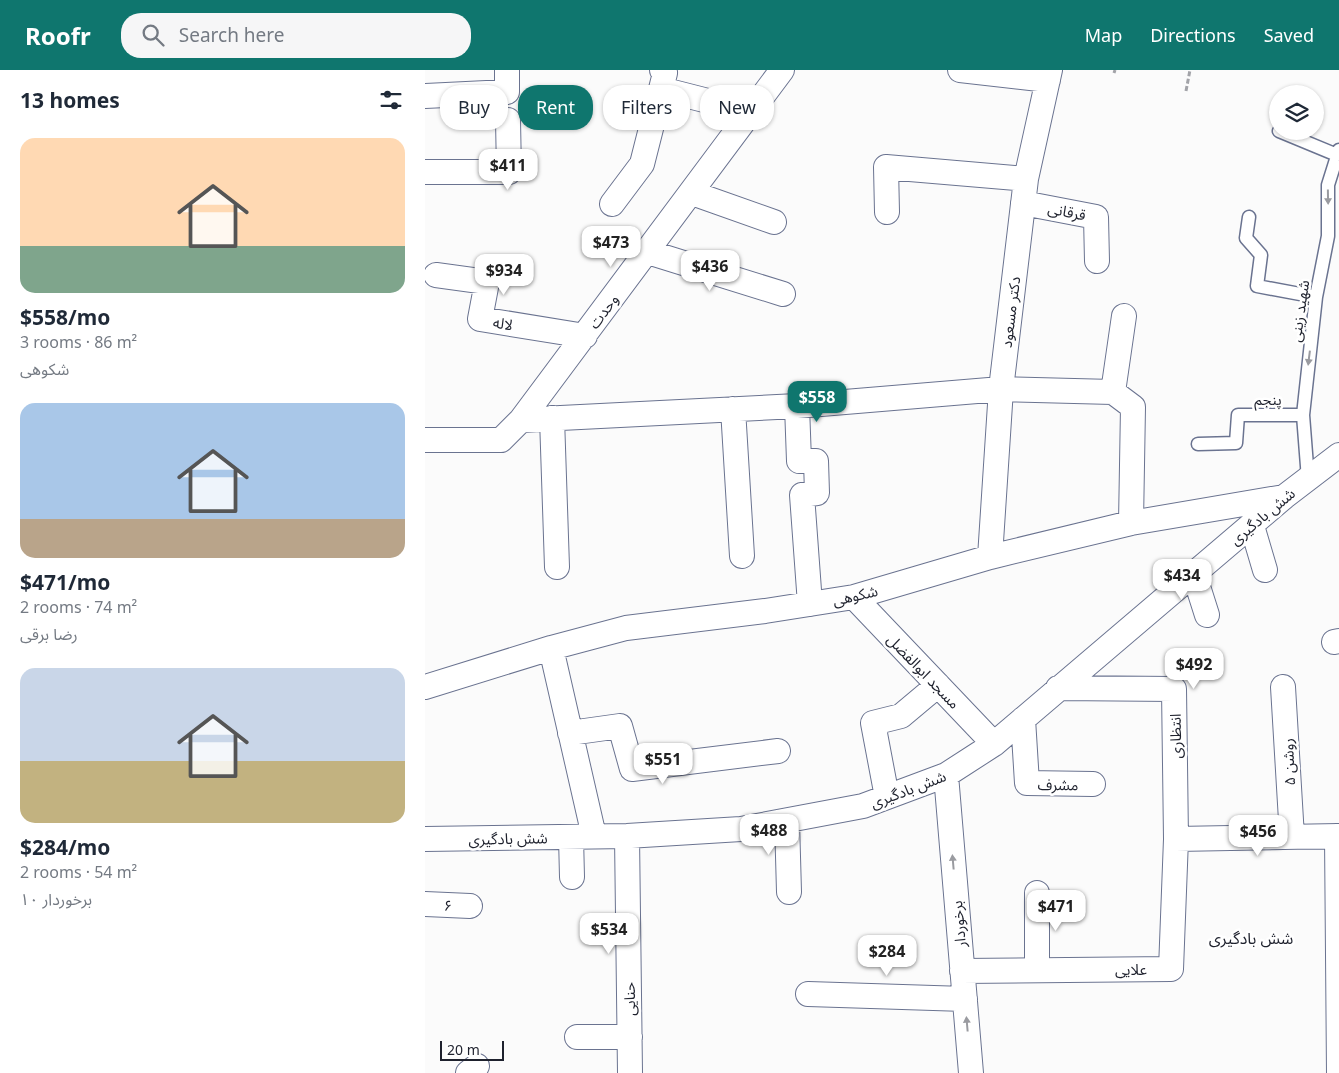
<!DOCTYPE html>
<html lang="en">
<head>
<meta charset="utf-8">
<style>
	:root { --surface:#fff; --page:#f6f6f7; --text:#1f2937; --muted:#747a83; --accent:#0f766e }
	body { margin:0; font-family:"Noto Sans","Noto Sans Arabic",sans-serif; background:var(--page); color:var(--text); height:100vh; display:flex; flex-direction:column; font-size:19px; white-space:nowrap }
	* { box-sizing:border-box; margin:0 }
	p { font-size:16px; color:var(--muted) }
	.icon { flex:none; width:28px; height:28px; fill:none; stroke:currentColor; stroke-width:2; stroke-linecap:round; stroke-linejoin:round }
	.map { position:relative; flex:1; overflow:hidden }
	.panel { display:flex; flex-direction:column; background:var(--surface); width:425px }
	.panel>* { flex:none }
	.banner { position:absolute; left:15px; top:15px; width:475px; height:45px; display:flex; gap:10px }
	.buttons { position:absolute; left:844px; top:15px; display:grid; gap:10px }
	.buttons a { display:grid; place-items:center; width:55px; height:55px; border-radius:50%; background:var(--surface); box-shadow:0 1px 4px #0004; font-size:25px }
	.scale { position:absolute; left:15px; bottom:12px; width:64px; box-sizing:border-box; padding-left:5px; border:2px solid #1e212d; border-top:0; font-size:14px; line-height:18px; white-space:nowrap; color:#1e212d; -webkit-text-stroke:4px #fff; paint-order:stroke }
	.price { position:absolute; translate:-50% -42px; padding:0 11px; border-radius:10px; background:#fff; color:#222; font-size:16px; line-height:32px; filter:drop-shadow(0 1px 2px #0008) }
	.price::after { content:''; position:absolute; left:50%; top:30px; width:15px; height:11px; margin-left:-8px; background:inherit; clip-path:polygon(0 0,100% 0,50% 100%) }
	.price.active { background:var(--accent); color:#fff }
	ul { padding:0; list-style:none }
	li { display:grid; align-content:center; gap:10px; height:265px; padding:0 20px }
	li span { display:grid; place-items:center; height:155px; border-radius:15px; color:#555 }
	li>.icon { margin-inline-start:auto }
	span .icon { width:90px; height:90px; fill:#fffc; stroke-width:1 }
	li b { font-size:21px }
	h2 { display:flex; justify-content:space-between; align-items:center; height:60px; padding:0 20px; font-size:21px }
	.chip { padding:0 18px; border-radius:20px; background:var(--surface); box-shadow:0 1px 4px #0004; font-size:18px; line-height:45px }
	.chip.active { background:var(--accent); color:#fff }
	header { display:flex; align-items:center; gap:30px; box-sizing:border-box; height:70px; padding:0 25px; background:var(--accent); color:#fff }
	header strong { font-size:24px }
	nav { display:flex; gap:28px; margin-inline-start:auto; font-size:18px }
	.search { width:350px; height:45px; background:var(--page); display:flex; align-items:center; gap:12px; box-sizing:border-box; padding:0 18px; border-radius:20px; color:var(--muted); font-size:19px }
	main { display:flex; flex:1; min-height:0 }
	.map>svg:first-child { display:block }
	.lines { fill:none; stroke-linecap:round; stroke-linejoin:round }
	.lane-casing { stroke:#6a7390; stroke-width:15 }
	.street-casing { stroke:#6a7390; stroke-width:26 }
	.path { stroke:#a2a3a8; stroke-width:3; stroke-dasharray:5 2.5; stroke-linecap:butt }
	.lane { stroke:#fff; stroke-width:12 }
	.street { stroke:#fff; stroke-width:24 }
	.oneway { fill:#9a9ba0 }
	.labels { text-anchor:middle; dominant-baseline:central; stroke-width:5; stroke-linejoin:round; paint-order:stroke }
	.street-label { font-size:15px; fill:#1e212d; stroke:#fff }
	.neighbourhood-label { font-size:16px; fill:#1e212d; stroke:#fff }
</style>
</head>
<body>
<header>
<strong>Roofr</strong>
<div class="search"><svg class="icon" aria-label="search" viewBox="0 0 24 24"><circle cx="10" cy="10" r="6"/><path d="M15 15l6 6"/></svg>Search here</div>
<nav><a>Map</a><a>Directions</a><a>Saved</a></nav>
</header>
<main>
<section class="panel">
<h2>13 homes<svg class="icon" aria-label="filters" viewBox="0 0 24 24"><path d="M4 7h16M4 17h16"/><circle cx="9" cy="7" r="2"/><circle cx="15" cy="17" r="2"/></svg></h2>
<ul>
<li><span style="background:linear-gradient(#ffd9b3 70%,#7fa58c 0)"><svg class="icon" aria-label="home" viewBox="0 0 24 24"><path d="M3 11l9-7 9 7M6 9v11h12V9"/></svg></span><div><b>$558/mo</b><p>3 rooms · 86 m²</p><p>شکوهی</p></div></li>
<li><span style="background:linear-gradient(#a9c7e8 75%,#b9a48a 0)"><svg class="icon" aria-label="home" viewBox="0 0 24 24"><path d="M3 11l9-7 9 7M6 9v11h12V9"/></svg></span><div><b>$471/mo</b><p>2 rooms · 74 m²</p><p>رضا برقی</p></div></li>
<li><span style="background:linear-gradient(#c9d6e8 60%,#c2b280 0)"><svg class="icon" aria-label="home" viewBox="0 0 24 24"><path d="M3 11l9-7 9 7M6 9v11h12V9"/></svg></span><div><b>$284/mo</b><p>2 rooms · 54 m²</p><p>برخوردار ۱۰</p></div></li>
</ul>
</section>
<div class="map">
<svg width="914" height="1003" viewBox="0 0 914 1003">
	<rect width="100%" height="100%" fill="#fbfbfb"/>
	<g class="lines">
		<defs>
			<path id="lane" d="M854,61L912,85
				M824,147L821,168L836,185L832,216L891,227
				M773,374L811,373L813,345H878
				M883,409L878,345L891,227L903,166V115L914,80"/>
			<path id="street" d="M237,0L240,3L236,19L326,42
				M535,0L623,10
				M0,26L82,22V0
				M0,102H84L83,50
				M267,123L349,152
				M598,133L671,147L672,191
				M187,134L217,94L236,19
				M462,142L461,97L601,109
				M223,182L358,224
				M11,205L62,212L55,249L160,266
				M688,322L699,246
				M372,336L374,391H391L392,423L377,425L385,534
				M308,339L317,486
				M127,348L132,497
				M96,350L372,336L576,319L688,322L708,337L706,453
				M0,370H76L96,350L357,0
				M827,456L840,500
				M565,487L576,319L601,109L625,0
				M769,504L782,545
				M429,527L569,674
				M909,572L914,571
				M126,578L169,766
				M0,617L126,578L201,558L340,541L429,527L565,487L706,453L859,427
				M858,617L867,767
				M598,649L602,713L668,714
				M145,663L195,656L207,699L353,681
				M521,705L546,1003
				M462,727L448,653L476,646L513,615
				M362,751L364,822
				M202,766L205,1003
				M912,766L914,1003
				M146,767L147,807
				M0,769L202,766L316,759L438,736L521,705L569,674L859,427L914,385
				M751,769L914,766
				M0,834L45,836
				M612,900V823
				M537,901L746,899L751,769L749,619L633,618
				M383,924L540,929
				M152,967H205
				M43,1003L52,996"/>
		</defs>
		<!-- lane casing -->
		<use href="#lane" class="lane-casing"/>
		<!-- street casing -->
		<use href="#street" class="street-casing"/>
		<!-- path -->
		<path class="path" d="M689,3L690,0
			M761,21L765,0"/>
		<!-- lane -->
		<use href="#lane" class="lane"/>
		<!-- street -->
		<use href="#street" class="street"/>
	</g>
	<!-- one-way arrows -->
	<defs><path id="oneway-solid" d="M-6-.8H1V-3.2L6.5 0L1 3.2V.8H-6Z" transform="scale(1.25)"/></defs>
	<g class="oneway">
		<use href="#oneway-solid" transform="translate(903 127) rotate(89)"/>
		<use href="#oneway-solid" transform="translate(884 288) rotate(97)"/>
		<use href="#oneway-solid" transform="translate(528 792) rotate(-95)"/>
		<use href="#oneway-solid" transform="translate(542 954) rotate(-95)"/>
	</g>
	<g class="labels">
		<!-- street labels -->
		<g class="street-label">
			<text transform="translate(642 141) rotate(11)">قرقانی</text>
			<text transform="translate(178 241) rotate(-53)">وحدت</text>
			<text transform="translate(874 241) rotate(-82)">شهید زینی</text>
			<text transform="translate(585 242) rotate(-83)">دکتر مسعود</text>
			<text transform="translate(78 253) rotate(9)">لاله</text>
			<text x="843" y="329">پنجم</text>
			<text transform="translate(837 446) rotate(-40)">شش بادگیری</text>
			<text transform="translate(430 525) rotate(-13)">شکوهی</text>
			<text transform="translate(499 601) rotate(46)">مسجد ابوالفضل</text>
			<text transform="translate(750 666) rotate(-91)">انتظاری</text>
			<text transform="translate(863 692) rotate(-93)">روشن ۵</text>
			<text transform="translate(633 714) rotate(1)">مشرف</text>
			<text transform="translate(483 719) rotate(-21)">شش بادگیری</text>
			<text transform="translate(83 768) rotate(-1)">شش بادگیری</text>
			<text transform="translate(23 835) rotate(2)">۶</text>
			<text transform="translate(533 854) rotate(-95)">برخوردار</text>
			<text x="706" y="899">علایی</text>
			<text transform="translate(204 929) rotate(-91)">حنایی</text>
		</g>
		<!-- neighbourhood labels -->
		<g class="neighbourhood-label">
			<text x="826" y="868">شش بادگیری</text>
		</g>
	</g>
</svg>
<div class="buttons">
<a><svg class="icon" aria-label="layers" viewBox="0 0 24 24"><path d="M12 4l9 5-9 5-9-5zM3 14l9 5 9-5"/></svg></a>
</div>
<div class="scale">20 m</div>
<b class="price" style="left:83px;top:121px">$411</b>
<b class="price" style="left:186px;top:198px">$473</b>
<b class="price" style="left:285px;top:222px">$436</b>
<b class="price" style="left:79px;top:226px">$934</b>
<b class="price active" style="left:392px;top:353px">$558</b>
<b class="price" style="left:757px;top:531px">$434</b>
<b class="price" style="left:769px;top:620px">$492</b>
<b class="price" style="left:238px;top:715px">$551</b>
<b class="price" style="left:344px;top:786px">$488</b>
<b class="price" style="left:833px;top:787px">$456</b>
<b class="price" style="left:631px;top:862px">$471</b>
<b class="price" style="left:184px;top:885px">$534</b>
<b class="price" style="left:462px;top:907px">$284</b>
<div class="banner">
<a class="chip">Buy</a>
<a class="chip active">Rent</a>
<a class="chip">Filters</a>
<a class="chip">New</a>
</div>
</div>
</main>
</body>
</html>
